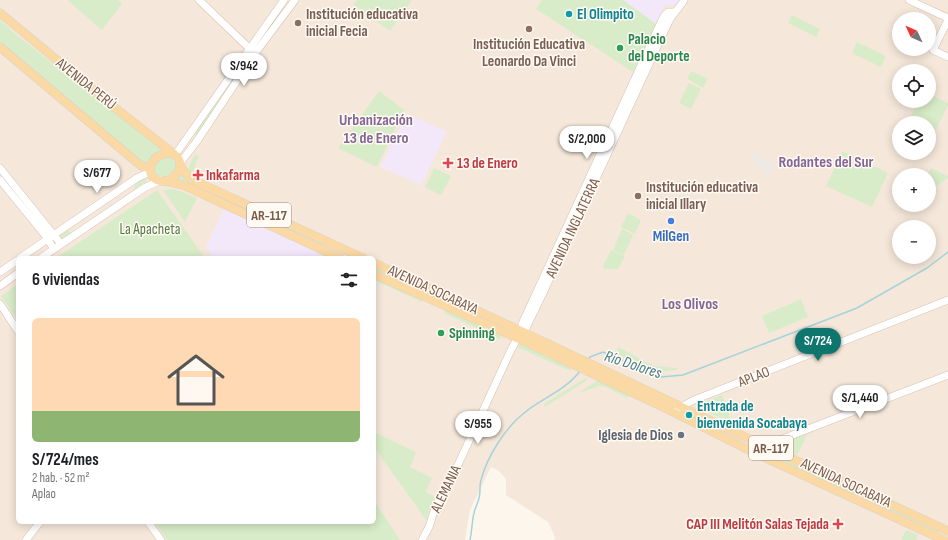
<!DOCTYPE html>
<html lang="es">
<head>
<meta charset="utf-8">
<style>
	:root { --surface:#fff; --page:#f2f2f2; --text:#202124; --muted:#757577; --accent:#0f766e }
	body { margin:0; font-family:"Sofia Sans Condensed",sans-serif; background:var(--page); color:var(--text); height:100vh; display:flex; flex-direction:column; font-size:15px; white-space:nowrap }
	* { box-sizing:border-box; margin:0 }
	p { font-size:13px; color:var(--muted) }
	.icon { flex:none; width:22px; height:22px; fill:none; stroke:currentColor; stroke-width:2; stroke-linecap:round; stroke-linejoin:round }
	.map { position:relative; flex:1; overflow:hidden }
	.details { position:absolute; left:16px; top:256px; width:360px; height:268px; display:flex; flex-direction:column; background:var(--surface); border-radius:6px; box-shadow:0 2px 10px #0003 }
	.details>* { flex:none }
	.needle { width:26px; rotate:314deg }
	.buttons { position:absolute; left:892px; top:12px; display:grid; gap:8px }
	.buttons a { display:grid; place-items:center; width:44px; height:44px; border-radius:50%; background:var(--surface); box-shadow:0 2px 10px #0003; font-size:20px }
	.price { position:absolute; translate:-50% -34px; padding:0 9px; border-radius:14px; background:#fff; color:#222; font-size:13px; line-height:26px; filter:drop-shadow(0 1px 2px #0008) }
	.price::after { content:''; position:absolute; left:50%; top:24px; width:12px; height:9px; margin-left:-6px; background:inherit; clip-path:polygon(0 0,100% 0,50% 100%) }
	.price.current { background:var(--accent); color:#fff }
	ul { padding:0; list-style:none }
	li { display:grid; align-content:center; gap:8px; height:212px; padding:0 16px }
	li span { display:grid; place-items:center; height:124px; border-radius:6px; color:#555 }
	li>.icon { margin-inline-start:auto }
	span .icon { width:72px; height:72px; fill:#fffc; stroke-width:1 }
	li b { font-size:17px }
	h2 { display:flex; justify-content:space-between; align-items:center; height:48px; padding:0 16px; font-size:17px }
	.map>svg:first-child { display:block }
	.residential { fill:#f5e8da; fill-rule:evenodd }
	.industrial { fill:#efe9e4 }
	.education { fill:#f3e8fa }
	.green { fill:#d8ecc9 }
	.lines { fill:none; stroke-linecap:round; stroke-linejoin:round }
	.stream { stroke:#a5d3da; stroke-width:1.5 }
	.secondary-casing { stroke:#d6c0b0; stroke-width:8 }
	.primary-casing { stroke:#dad1cd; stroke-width:9 }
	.secondary { stroke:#fff; stroke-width:7 }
	.primary { stroke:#fbd9a5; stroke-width:8 }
	.culture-dot { fill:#0f9aa8; stroke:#fffaf3; stroke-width:1.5 }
	.education-dot { fill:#8d6e63; stroke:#fffaf3; stroke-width:1.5 }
	.leisure-dot { fill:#2e9e5b; stroke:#fffaf3; stroke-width:1.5 }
	.health-dot { fill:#e0444e; stroke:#fffaf3; stroke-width:1.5 }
	.shop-dot { fill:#3f7fe0; stroke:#fffaf3; stroke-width:1.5 }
	.worship-dot { fill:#6b7280; stroke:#fffaf3; stroke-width:1.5 }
	.labels { text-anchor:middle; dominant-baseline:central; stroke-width:3; stroke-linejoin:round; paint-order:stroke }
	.shield { fill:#fffaf3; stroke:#a28b7f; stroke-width:1 }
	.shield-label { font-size:14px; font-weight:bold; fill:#7a5c4d }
	.education-label { font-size:15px; font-weight:bold; fill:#785e54; stroke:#fffaf3; text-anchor:start }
	.culture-label { font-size:15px; font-weight:bold; fill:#0d838f; stroke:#fffaf3; text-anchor:start }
	.leisure-label { font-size:15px; font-weight:bold; fill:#27864d; stroke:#fffaf3; text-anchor:start }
	.street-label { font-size:15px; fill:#7a5c4d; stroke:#fffaf3 }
	.health-label { font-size:15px; font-weight:bold; fill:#be3a42; stroke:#fffaf3; text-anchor:start }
	.park-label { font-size:15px; fill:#537a41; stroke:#fffaf3 }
	.shop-label { font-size:15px; font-weight:bold; fill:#366cbe; stroke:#fffaf3 }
	.worship-label { font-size:15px; font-weight:bold; fill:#5b616d; stroke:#fffaf3; text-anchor:end }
	.neighbourhood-label { font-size:16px; font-weight:bold; fill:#846695; stroke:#fffaf3 }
	.water-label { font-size:16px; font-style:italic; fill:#437c86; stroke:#fffaf3 }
</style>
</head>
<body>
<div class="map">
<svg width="948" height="540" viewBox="0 0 948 540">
	<rect width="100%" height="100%" fill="#fdf6ec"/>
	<!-- residential -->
	<path class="residential" d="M0,0H948V540H554L555,537L548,522L506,495V479L499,471L491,467L470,510L465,540H0ZM899,19H929V49H899ZM899,71H929V101H899ZM899,123H929V153H899ZM899,175H929V205H899ZM899,227H929V257H899ZM18,258H374V522H18Z"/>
	<!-- industrial -->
	<path class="industrial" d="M753,150L776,165L768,179L750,156Z"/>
	<!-- education -->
	<path class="education" d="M623,0H679L678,4L664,6L656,24Z
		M407,114L447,132L421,185L380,167Z
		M224,209L316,252L322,258H213L206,247Z"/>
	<!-- green -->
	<path class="green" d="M67,0H118L122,4L102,30Z
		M357,0H412L390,31L353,5Z
		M542,0H623L656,24L633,72L536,9Z
		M792,15L820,29L816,37L788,23Z
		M0,20L18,36L164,150L146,167L0,43Z
		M857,42L886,56L881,67L852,53Z
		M248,55L250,58L197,137L193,134Z
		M691,71L708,79L703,88L687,79Z
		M689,83L701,89L691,109L679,103Z
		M379,91L404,110L377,167L338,148Z
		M929,94L948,103V105L936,130L929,127V123H920L910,118L918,101H929Z
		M842,152H845L888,173L872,207L826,186Z
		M195,155L199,156L191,175L188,170L189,166Z
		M169,156L176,160C177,165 176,169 172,172C157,188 143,163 169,156Z
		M434,168L451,176L441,195L425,187Z
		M931,168L948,176V178L932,189L929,187V175H927Z
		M182,173L323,243L321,246L178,181L177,179Z
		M146,178L147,181L146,182L63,239H61L58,236L67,229L71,233L134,190L135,183Z
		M172,189L180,191L197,198L185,222L163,190Z
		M157,190L205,258H56Z
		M630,214L641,220L635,234L621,227L627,215Z
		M622,229L633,235L624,255L613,250Z
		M611,250L625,256L618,269H605L603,268V266Z
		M374,267L448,300L446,304L374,271Z
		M374,277L423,299L422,302L374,280Z
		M18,284V321L1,296Z
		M801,299L808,317L769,333L762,316Z
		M445,310L502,335L500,339L444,313Z
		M517,343H520L572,368L570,371L517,347Z
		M619,347L644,361L655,366L677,368V370L655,372L617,354L615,352Z
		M587,377L586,381L545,407L544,404Z
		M598,380L629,395L627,398L606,387L599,386L579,393Z
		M722,395L732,423L694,406Z
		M810,430L797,455L774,445Z
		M374,432L416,452L410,467L432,478L426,492L435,497L426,520L374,447Z
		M771,452L859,493L857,497L768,457Z
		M873,499L939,529L936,534L871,503Z
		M374,500L400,540H167L155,522H374Z
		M906,530L918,535L916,540H902V538Z"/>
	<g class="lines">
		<!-- stream -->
		<path class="stream" d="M588,360L590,357L603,352L661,377L683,375L857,308L927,268L948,252
			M470,540C472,531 472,521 474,513C475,508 478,503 479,498C481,492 479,486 481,480C487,457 505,428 524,413C542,398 565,391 580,371"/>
		<defs>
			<path id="secondary" d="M199,0L249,48L253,50
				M909,0L948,18
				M948,20L933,50L948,57
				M175,155L284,0
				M180,163L197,141L256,52L295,0
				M0,168L61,244
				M0,180L45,235L54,249
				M20,258L137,178L150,172
				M41,258L144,188L161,180
				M0,272L18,260
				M0,286L18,273
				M0,304L18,331
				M521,331L522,324L661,22L664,16L668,12H674
				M677,409L694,400L948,300
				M759,455L764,446L948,375
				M148,522L161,540
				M26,540L40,522
				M422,540L429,527L436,505L457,467L511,350L521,331L526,328L543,293L669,21C673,13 680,8 684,0"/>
			<path id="primary" d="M0,13L114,107L174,154
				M0,47L140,165L150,169
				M169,153C192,158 175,187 157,180C146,175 150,163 157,157C161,154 165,154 169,153Z
				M180,165L186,174L195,181L363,258
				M165,181L183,185L340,258
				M374,263L521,331L741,435L948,531
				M374,274L517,338L665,408L759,455L944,540"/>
		</defs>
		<!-- secondary casing -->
		<use href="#secondary" class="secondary-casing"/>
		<!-- primary casing -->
		<use href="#primary" class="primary-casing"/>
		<!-- secondary -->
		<use href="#secondary" class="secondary"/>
		<!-- primary -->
		<use href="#primary" class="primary"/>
	</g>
	<!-- markers -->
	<g class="culture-dot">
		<circle cx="569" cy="14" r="4"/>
		<circle cx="689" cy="415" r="4"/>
	</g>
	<g class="education-dot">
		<circle cx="298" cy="23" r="4"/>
		<circle cx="529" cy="29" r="4"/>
		<circle cx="638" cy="196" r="4"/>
	</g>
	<g class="leisure-dot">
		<circle cx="620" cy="48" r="4"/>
		<circle cx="441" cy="333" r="4"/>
	</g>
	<g class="health-dot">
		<path d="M446 157h4v4h4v4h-4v4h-4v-4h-4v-4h4z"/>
		<path d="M196 169h4v4h4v4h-4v4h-4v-4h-4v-4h4z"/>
		<path d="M836 518h4v4h4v4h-4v4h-4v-4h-4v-4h4z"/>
	</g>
	<circle class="shop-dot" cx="671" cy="221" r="4"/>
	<circle class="worship-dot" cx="681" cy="435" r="4"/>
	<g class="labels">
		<!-- shield labels -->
		<g class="shield">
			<rect x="247" y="203" width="44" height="24" rx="3"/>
			<rect x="749" y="436" width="44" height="24" rx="3"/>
		</g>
		<g class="shield-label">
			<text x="269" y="215">AR-117</text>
			<text x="771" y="448">AR-117</text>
		</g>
		<!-- education labels -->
		<g class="education-label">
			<text x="306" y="14">Institución educativa<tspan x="306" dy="17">inicial Fecia</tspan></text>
			<text x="529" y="44" text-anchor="middle">Institución Educativa<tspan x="529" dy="17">Leonardo Da Vinci</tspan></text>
			<text x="646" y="187">Institución educativa<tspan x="646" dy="17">inicial Illary</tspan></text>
		</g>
		<!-- culture labels -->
		<g class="culture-label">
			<text x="577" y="14">El Olimpito</text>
			<text x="697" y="406">Entrada de<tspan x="697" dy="17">bienvenida Socabaya</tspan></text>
		</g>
		<!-- leisure labels -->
		<g class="leisure-label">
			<text x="628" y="39">Palacio<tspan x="628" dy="17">del Deporte</tspan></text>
			<text x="449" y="333">Spinning</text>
		</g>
		<!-- street labels -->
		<g class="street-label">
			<text transform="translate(86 84) rotate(39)">AVENIDA PERÚ</text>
			<text transform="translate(573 228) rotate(-65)">AVENIDA INGLATERRA</text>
			<text transform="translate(433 290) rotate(25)">AVENIDA SOCABAYA</text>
			<text transform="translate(754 377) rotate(-21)">APLAO</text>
			<text transform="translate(846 483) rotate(25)">AVENIDA SOCABAYA</text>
			<text transform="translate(446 489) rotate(-64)">ALEMANIA</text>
		</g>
		<!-- health labels -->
		<g class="health-label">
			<text x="457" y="163">13 de Enero</text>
			<text x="206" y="175">Inkafarma</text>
			<text x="829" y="524" text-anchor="end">CAP III Melitón Salas Tejada</text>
		</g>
		<!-- park labels -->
		<g class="park-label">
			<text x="150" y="229">La Apacheta</text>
		</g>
		<!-- shop labels -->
		<g class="shop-label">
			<text x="671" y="236">MilGen</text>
		</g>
		<!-- worship labels -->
		<g class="worship-label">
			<text x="673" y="435">Iglesia de Dios</text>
		</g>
		<!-- neighbourhood labels -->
		<g class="neighbourhood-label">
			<text x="376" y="120">Urbanización<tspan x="376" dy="18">13 de Enero</tspan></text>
			<text x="826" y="162">Rodantes del Sur</text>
			<text x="690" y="304">Los Olivos</text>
		</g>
		<!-- water labels -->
		<g class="water-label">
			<text transform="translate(633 365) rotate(18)">Río Dolores</text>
		</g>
	</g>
</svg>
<div class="buttons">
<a><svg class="needle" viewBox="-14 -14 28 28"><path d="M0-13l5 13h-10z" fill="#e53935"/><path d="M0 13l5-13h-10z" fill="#757577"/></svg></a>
<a><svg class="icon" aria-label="locate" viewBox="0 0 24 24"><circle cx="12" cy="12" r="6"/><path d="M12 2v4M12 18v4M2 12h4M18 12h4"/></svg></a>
<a><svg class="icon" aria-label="layers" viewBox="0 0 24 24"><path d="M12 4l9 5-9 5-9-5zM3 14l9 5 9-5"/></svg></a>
<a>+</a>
<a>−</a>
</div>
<b class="price" style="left:244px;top:87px">S/942</b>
<b class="price" style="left:587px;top:160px">S/2,000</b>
<b class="price" style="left:97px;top:194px">S/677</b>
<b class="price current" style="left:818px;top:362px">S/724</b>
<b class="price" style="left:860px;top:419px">S/1,440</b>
<b class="price" style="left:478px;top:445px">S/955</b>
<section class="details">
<h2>6 viviendas<svg class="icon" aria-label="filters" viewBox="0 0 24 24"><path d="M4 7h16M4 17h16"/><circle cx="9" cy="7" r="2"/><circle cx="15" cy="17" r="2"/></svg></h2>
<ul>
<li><span style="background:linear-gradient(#ffd9b3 75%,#8fb573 0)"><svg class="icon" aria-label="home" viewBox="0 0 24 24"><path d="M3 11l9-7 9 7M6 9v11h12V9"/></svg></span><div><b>S/724/mes</b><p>2 hab. · 52 m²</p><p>Aplao</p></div></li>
</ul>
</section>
</div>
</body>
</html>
